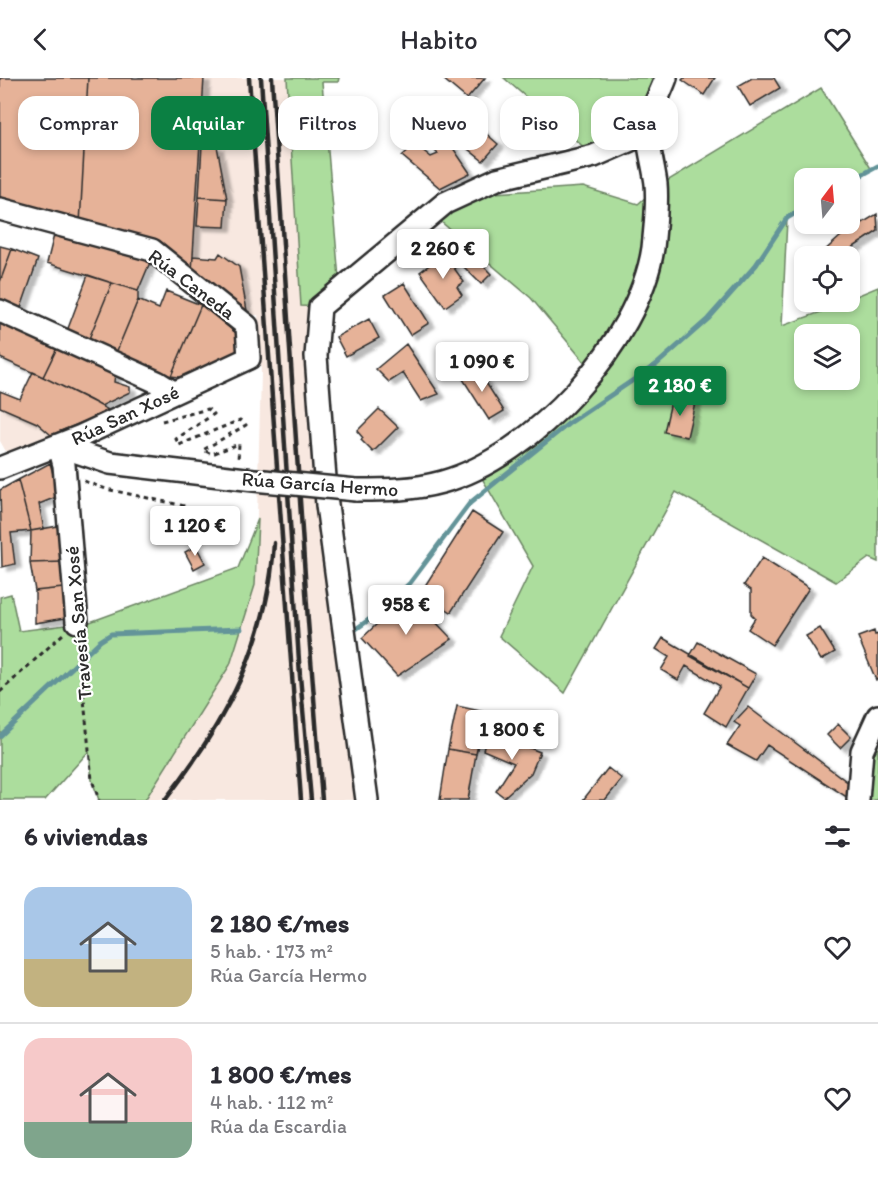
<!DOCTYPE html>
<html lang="es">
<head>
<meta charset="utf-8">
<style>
	:root { --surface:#fff; --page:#f7f7f7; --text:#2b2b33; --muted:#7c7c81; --line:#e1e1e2; --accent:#0b8043 }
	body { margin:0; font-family:Itim,sans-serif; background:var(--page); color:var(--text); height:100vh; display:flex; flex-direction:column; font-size:22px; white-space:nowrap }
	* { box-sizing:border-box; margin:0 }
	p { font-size:20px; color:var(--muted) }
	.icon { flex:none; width:33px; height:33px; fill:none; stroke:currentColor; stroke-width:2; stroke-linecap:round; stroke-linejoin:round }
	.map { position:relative; height:722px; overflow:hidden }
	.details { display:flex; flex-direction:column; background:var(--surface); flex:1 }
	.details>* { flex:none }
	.banner { position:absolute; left:18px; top:18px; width:843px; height:54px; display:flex; gap:12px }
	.needle { width:39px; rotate:16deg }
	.controls { position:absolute; left:794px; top:90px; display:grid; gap:12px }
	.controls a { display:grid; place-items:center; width:66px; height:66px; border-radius:12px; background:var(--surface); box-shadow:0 3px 9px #0003; font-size:30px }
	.price { position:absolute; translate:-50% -51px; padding:0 14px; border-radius:6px; background:#fff; color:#222; font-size:20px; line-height:39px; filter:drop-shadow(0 2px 3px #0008) }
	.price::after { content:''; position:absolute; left:50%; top:36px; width:18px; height:14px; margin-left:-9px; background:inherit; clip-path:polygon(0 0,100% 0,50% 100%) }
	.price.on { background:var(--accent); color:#fff }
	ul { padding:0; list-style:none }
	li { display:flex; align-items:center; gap:18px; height:150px; padding:0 24px }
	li+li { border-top:2px solid var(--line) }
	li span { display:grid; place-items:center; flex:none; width:168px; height:120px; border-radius:18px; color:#555 }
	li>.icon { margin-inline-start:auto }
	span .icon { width:72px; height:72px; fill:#fffc; stroke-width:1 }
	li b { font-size:26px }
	h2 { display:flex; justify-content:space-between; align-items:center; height:72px; padding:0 24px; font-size:26px }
	.chip { padding:0 21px; border-radius:18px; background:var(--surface); box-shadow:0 3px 9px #0003; font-size:21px; line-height:54px }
	.chip.on { background:var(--accent); color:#fff }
	header { display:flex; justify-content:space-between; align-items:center; height:78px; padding:0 24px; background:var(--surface); font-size:27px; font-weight:600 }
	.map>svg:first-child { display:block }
	.built { fill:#f8e8e0 }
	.green { fill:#acdd9d; stroke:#6c8464; stroke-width:1.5; fill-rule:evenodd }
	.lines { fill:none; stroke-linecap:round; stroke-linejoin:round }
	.stream { stroke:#639499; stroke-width:5 }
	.building { fill:#e6b298; stroke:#2b2b2b; stroke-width:1.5; filter:url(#shadow) }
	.minor-casing { stroke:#2b2b2b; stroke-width:26 }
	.path { stroke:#2b2b2b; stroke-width:3; stroke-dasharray:4.5 4.5; stroke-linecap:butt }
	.minor { stroke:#fff; stroke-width:21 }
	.rail { stroke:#2b2b2b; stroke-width:4.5 }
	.minor-bridge-casing { stroke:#2b2b2b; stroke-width:26; stroke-linecap:butt }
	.minor-bridge { stroke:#fff; stroke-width:21 }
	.labels { text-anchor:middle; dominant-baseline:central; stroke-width:4.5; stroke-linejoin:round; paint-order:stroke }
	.street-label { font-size:20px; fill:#2b2b2b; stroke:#fff }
</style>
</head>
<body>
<header><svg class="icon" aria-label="back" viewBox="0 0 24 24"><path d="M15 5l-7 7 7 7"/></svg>Habito<svg class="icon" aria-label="heart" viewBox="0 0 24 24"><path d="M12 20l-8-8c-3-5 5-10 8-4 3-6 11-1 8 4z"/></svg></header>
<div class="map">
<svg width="878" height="722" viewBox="0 0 878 722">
	<defs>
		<filter id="shadow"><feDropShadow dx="6" dy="4" stdDeviation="1.5" flood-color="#0004"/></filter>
	</defs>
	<rect width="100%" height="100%" fill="#fff"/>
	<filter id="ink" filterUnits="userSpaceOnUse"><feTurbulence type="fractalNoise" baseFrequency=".0167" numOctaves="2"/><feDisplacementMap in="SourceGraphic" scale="12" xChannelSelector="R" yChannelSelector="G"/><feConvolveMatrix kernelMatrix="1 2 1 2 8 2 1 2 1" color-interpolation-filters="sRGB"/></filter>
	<g filter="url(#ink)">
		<!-- built -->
		<path class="built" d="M0,0H287L301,228L320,229L372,722H145L230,587L255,507L261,296L258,237L248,238L192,193Z
			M0,329L37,345L54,359L8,377L0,363Z"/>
		<!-- green -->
		<path class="green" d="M287,0H339L338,4H322L340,212L320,229L301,228Z
			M504,0H666L649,44L594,78Z
			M821,10L872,92L849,105V100H804V131L787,141L782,248L849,224V221L878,209V484L869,480L836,504L676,414L565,615L499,558L533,488L476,390L592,293L531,220L433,137L463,117L583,109L638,126L657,109ZM804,256H849V302H804Z
			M258,441L255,507L230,587L145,722H99L92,702L89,673L45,722H0V519L11,516L19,553L90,544L238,490Z
			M878,638V722H858Z"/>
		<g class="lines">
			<!-- stream -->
			<path class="stream" d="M849,104L878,88
				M356,551L377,536L410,505L470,425L568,346L657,286L708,241L756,187L787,140L804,130
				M0,658L100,563L111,556L241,551"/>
		</g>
		<!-- building -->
		<path class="building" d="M0,0H88L80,146L0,124Z
			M88,0H204L192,193L80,146Z
			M442,0H485L467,21Z
			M684,0H715L704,17L682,2Z
			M752,0H774L780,10L750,28L738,8Z
			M461,34L498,66L483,83L463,67L469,59L452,45Z
			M428,41L453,70L470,95L440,110L402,78L415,66L431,79L438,76L418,56Z
			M202,67L217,68L227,121L199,119Z
			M199,119L227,121L225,149L197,148Z
			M877,136L878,153L840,178H827L822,175L841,158Z
			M54,157L151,182L138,213L47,185Z
			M0,168L12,171L0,204Z
			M12,171L38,181L21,230L0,222V204Z
			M470,174L491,196L481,206L459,184Z
			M220,175L239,189L248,238L192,193L193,178L217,180Z
			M444,176L464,204L457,209L462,217L445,229L420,194Z
			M88,197L112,205L88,263L67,253Z
			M112,205L138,213V222L116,275L88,263Z
			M404,205L429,245L410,257L385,217Z
			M166,213L201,227L171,298L116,275L138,222L159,231Z
			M201,227L241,259L239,276L185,300L171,298Z
			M369,241L379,260L346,278L336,259Z
			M0,244L58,268L43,299L0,280Z
			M406,266L439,316L421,323L403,295L389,304L376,291Z
			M58,268L115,296L114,304L130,309V314L101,328L43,299Z
			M476,289L504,333L489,342L461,298Z
			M33,294L90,322L110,333L51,357L37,345L0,329V313L20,321Z
			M686,318L696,320L687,359L664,354L671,324L684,327Z
			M379,331L398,349L373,374L361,362L363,360L357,353Z
			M50,385L59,418L39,426L44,451L31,453L18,402Z
			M18,402L31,453L11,455L15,486L2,489L0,412Z
			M163,431H184L185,457H163L160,441H163Z
			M472,434L503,454L451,534L421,514Z
			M58,448L63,484L30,485L31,453Z
			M196,468L205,485L194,491L185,474Z
			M762,480L809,510L772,567L748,551L755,540L751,536V512L744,507Z
			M63,484V510L35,513L30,485Z
			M63,510L65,540L35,545V513Z
			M409,516L452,561L397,598L362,560Z
			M820,550L835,574L821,582L806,558Z
			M874,553L875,557L878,556V601L876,602L858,559Z
			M663,560L748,610L726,649L704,635L720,608L686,588L678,602L661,592L669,579L656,571Z
			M698,564L756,596L748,610L690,578Z
			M457,628L485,634L476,676L448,671Z
			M748,629L854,709L848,720L767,667L756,683L727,667L740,648L734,644Z
			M838,646L851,659L840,670L827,657Z
			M489,654L540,674L531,695L504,719L496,713L514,685L483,672Z
			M448,671L476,676L468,722H440Z
			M608,690L622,701L605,722H583Z"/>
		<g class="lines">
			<defs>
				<path id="minor" d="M0,131L152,172L247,248L249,280L81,358L0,390
					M0,233L157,304L173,314
					M59,368L110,385L254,402
					M59,368L64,387L77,544
					M356,412C386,412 413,412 442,404C533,379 639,264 653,170C655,149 658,126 656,106C654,87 645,61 649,43C653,28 661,14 666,0
					M367,722L327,427L316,278L320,229L445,125L497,101L594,78L633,61L649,44
					M858,722L862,673L878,638"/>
			</defs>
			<!-- minor casing -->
			<use href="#minor" class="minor-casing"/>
			<!-- path -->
			<path class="path" d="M162,343L208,331L214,336L176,361L179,367L240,342L246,347L203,372L212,376L239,366L238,382
				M84,403L106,411L185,428L191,438L189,463
				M78,561L92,702L99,722
				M0,614L64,555"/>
			<!-- minor -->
			<use href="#minor" class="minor"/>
			<!-- rail -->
			<path class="rail" d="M249,0L301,722
				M261,0L300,598L311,722
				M272,0L308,543L322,722
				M165,722C226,644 268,565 274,465"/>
			<defs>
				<path id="minor-bridge" d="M254,402L356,412"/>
			</defs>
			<!-- minor-bridge casing -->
			<use href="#minor-bridge" class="minor-bridge-casing"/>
			<!-- minor-bridge -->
			<use href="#minor-bridge" class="minor-bridge"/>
		</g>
	</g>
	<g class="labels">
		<!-- street labels -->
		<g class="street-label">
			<text transform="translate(192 206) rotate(37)">Rúa Caneda</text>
			<text transform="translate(125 337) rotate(-25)">Rúa San Xosé</text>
			<text transform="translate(320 406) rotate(4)">Rúa García Hermo</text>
			<text transform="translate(78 545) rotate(-95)">Travesía San Xosé</text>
		</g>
	</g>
</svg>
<div class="controls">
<a><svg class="needle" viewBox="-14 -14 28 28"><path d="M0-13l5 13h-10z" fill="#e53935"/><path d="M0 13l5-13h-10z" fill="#7c7c81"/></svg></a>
<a><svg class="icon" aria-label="locate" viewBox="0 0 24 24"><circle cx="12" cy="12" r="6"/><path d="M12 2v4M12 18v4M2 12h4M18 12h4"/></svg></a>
<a><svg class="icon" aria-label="layers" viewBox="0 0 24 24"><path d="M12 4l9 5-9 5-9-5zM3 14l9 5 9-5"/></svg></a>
</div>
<b class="price" style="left:443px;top:202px">2 260 €</b>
<b class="price" style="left:482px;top:315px">1 090 €</b>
<b class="price on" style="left:680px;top:339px">2 180 €</b>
<b class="price" style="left:195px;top:479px">1 120 €</b>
<b class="price" style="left:406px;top:558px">958 €</b>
<b class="price" style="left:512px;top:683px">1 800 €</b>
<div class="banner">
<a class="chip">Comprar</a>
<a class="chip on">Alquilar</a>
<a class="chip">Filtros</a>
<a class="chip">Nuevo</a>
<a class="chip">Piso</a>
<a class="chip">Casa</a>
</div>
</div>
<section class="details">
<h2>6 viviendas<svg class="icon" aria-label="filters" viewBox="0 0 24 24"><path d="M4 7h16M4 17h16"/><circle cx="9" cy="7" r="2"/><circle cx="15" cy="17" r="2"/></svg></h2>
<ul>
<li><span style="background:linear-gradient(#a9c7e8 60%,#c2b280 0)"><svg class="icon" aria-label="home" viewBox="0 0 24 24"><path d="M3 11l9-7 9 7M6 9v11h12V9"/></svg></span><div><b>2 180 €/mes</b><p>5 hab. · 173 m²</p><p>Rúa García Hermo</p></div><svg class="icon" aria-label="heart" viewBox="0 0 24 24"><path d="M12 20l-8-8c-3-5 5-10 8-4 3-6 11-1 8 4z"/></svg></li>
<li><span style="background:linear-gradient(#f6c9c9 70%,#7fa58c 0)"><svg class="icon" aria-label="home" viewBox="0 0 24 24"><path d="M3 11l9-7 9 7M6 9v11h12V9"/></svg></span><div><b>1 800 €/mes</b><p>4 hab. · 112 m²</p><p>Rúa da Escardia</p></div><svg class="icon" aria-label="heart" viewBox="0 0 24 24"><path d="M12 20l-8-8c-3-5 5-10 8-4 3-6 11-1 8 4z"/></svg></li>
</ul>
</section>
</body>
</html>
